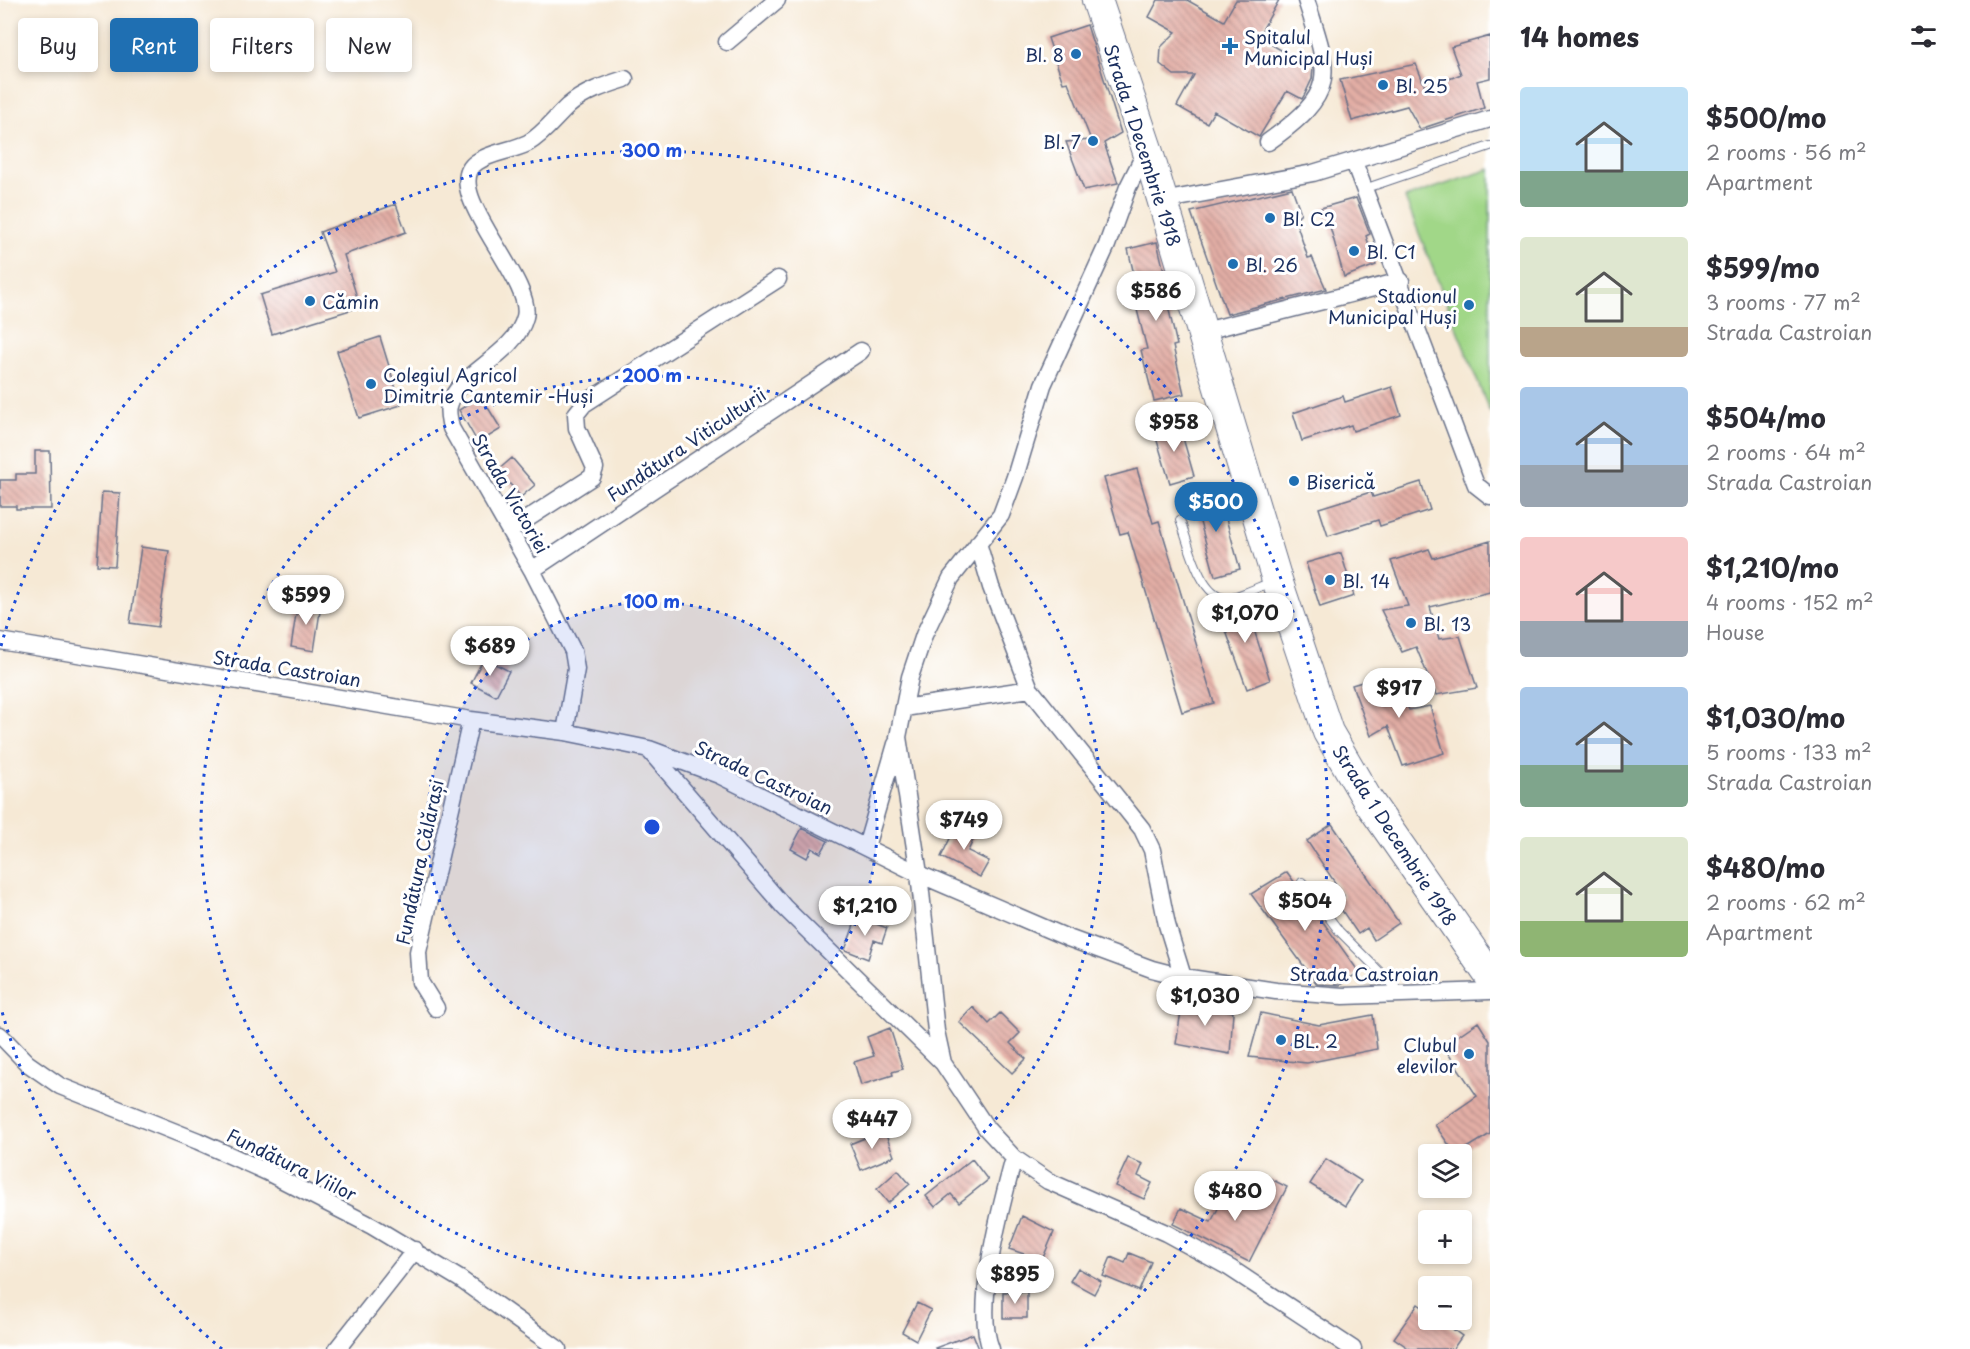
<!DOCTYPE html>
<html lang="en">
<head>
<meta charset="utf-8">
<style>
	:root { --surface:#fff; --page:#f2f2f3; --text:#2b2b33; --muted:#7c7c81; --accent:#1f6fb2 }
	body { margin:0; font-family:"Playpen Sans",sans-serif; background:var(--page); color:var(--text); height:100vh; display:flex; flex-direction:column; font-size:22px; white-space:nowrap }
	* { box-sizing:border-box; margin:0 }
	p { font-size:20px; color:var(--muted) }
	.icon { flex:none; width:33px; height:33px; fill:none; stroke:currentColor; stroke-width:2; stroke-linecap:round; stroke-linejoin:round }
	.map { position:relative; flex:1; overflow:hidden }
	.drawer { display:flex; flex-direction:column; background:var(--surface); width:480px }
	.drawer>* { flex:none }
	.top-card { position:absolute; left:18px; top:18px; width:570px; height:54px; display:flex; gap:12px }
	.controls { position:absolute; left:1418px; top:1144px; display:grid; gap:12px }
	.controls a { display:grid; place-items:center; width:54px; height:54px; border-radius:6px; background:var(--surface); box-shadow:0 3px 9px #0003; font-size:30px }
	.price { position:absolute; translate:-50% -51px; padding:0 14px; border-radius:21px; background:#fff; color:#222; font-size:20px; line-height:39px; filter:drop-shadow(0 2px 3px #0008) }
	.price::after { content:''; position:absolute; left:50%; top:36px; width:18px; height:14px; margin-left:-9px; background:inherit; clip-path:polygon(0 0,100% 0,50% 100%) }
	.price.selected { background:var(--accent); color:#fff }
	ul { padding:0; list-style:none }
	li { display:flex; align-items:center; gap:18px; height:150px; padding:0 30px }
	li span { display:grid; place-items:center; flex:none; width:168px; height:120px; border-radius:6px; color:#555 }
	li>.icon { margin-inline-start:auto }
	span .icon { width:72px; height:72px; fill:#fffc; stroke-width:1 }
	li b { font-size:26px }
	h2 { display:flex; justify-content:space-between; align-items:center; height:72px; padding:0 30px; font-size:26px }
	.tag { padding:0 21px; border-radius:6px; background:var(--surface); box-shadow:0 3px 9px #0003; font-size:21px; line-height:54px }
	.tag.selected { background:var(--accent); color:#fff }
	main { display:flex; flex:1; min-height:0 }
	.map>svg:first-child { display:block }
	.grass { fill:#a1d788; stroke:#5e8373; stroke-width:1.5 }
	.building { fill:url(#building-back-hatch) }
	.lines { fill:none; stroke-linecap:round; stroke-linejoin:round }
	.lane-casing { stroke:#687088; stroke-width:10 }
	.street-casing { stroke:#687088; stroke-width:19 }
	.highway-casing { stroke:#687088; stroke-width:32 }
	.lane { stroke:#fff; stroke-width:8 }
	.street { stroke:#fff; stroke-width:16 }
	.highway { stroke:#fff; stroke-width:30 }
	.ring { fill:none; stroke:#1d4ed8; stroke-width:3; stroke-dasharray:3 6 }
	.poi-dot { fill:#1f6fb2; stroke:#fff; stroke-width:2 }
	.labels { text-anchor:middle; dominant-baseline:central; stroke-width:6; stroke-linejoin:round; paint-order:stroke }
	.poi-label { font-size:18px; fill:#1b2f5e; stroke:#fff; text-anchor:start }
	.street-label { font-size:18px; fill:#1b2f5e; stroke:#fff }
	.centre { fill:#1d4ed8; stroke:#fff; stroke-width:3 }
	.ring-label { font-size:18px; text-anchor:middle; font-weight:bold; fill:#1d4ed8; stroke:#fff; stroke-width:6; stroke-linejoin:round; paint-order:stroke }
</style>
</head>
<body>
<main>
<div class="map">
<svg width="1490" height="1349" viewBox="0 0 1490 1349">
	<defs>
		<pattern id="building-back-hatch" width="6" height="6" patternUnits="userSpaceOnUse" patternTransform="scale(1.5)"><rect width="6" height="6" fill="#e3aea5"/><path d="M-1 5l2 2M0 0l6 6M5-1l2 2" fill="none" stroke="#b78e8a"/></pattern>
	</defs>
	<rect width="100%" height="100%" fill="#fff"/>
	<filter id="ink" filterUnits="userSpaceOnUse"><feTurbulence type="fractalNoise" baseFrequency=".0167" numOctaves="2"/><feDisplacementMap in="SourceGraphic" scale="12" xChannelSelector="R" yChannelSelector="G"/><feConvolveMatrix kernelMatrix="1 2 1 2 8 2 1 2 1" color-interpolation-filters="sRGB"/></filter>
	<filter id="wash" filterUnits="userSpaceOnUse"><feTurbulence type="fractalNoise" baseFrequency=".008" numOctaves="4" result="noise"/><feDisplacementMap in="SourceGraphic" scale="24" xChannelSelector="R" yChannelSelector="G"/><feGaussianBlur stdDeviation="1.35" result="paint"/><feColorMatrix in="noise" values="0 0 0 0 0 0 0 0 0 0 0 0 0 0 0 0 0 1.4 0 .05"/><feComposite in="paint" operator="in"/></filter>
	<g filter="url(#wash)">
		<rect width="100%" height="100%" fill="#f6e9d5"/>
		<!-- grass -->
		<path class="grass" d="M1490,169V413L1405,198Z"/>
		<g id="blocks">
			<!-- building -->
			<path class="building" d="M1158,0H1187L1224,21L1236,0H1279L1258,37L1313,68L1312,79L1305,94L1302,99L1287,91L1259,137L1214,111L1207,123L1177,106L1194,75H1174L1160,64L1161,47L1176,32L1149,17Z
				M1087,25L1121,133L1104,143L1118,183L1084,190L1066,142L1091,140L1068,82L1063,83L1048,38Z
				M1490,36V78L1477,81L1484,108L1420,129L1407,106L1352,121L1340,80L1416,64L1426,89L1461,74L1451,47Z
				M1292,188L1301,213L1295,219L1308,258L1312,257L1326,289L1227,314L1191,212Z
				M1356,198L1370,234L1366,236L1376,265L1344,277L1331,230L1321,208Z
				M396,204L406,232L344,255L360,307L272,334L260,295L335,272L320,232Z
				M1157,242L1170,296L1166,297L1177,345L1173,346L1184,394L1154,401L1141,350L1147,349L1135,302L1140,300L1128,249Z
				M380,337L401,405L359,418L337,351Z
				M1392,387L1401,415L1353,431L1351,425L1302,441L1293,413L1343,396L1345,402Z
				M481,396L501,429L478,443L459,410Z
				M1179,424L1194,476L1170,483L1154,431Z
				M35,451H50L51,509H16V506H0V480H16V474H35Z
				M512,458L535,485L521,497L498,470Z
				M1137,469L1153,523L1159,521L1214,703L1182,712L1128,532L1120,534L1104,478Z
				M1421,482L1430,510L1380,526L1378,520L1328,536L1319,508L1371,492L1373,497Z
				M1218,490L1240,569L1215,576L1193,497Z
				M102,492L120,493L115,566L97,565Z
				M1490,541V592L1430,607L1439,639L1460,636L1477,688L1436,695L1416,647L1402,652L1381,610L1408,606L1391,561L1429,549L1433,558Z
				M141,547L169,551L158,627L130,623Z
				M1341,553L1354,596L1320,607L1306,563Z
				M298,601L321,605L314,651L291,647Z
				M1245,601L1270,680L1247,689L1218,609Z
				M484,658L509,671L496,696L471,683Z
				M1392,673L1409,710L1430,706L1444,753L1403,766L1388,726L1371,736L1352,685Z
				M958,822L977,832L968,851L989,861L980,877L941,857Z
				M1332,824L1399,923L1374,940L1367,928L1358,934L1336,902L1344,896L1307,841Z
				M802,828L828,841L821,853L812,848L807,858L791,849Z
				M1287,872L1359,972L1340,985L1317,984L1251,894Z
				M857,917L887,928L882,943L874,940L868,959L845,950Z
				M1183,998L1233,1012L1230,1054L1176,1044Z
				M973,1007L989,1024L1000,1013L1020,1033L1010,1043L1026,1059L1012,1073L959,1022Z
				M1261,1013L1319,1025L1373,1015L1377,1049L1307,1063L1249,1057Z
				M1478,1022L1490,1041V1134L1456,1155L1435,1125L1477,1096L1443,1046Z
				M890,1028L903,1069L892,1072L893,1075L861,1085L854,1062L874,1056L867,1037Z
				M884,1130L894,1156L861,1170L850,1144Z
				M1128,1158L1143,1164L1138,1176L1152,1183L1144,1199L1115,1186Z
				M972,1159L988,1180L959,1203L951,1194L935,1207L926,1196Z
				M1326,1159L1361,1181L1345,1206L1310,1184Z
				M898,1170L910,1184L888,1203L877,1189Z
				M1271,1179L1287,1187L1249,1262L1173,1224L1181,1208L1211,1222L1226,1193L1256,1208Z
				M1022,1216L1054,1232L1042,1260L1009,1249Z
				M1129,1253L1151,1262L1139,1291L1103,1276L1111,1257L1125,1263Z
				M1078,1268L1101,1281L1094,1294L1070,1281Z
				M1003,1292H1027V1318H1003Z
				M917,1303L931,1310L916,1340L902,1332Z
				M1418,1304L1428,1311V1320H1440L1462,1336L1453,1349H1410L1394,1338Z
				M973,1334L979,1349H936L935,1348Z"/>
		</g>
	</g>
	<g filter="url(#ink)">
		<use href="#blocks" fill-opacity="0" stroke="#687088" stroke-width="1.5"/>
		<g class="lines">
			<defs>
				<path id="lane" d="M1364,189L1490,146
					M1180,520C1188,541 1200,598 1226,598C1240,597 1258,587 1271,582
					M1302,882L1339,931L1401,993"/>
				<path id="street" d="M727,42L777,0
					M1268,142C1338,92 1331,76 1306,0
					M1354,162L1476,485L1490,496
					M1162,201L1313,173L1490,119
					M1201,332L1401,281
					M510,530L592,477L595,468L577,428L576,414L584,404L778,279
					M978,543L991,587L1030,689L1142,829L1152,850L1167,925L1183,977
					M532,570L861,351
					M0,641L471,720L565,732L649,749L719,775L919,874L1068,938L1152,969L1183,977L1276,991L1343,996L1490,991
					M904,708L1030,689
					M565,732L576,669L573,651L532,570L451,428C450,422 447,412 449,406C457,373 515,356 525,317C535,280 437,188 477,162C491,152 512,151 528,143C544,134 555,118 568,106C584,92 606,85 625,79
					M649,750L784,907L943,1063L987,1129L1014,1158L1048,1181L1166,1233L1230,1268L1353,1349
					M866,847L896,744
					M436,1008L420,982L418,952L471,720
					M0,1035L27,1063L60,1086L198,1141L267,1172L372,1226L460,1279L558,1349
					M943,1063L936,1031L919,874L898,737L910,677L924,635L951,578L1001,515L1015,477L1043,385L1107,245L1128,187L1147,149
					M337,1349L415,1250
					M991,1349C973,1306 1002,1203 1014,1158"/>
				<path id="highway" d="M1097,0L1147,149L1277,580L1328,732L1367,799L1490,976"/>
			</defs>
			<!-- lane casing -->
			<use href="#lane" class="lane-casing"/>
			<!-- street casing -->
			<use href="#street" class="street-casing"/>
			<!-- highway casing -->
			<use href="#highway" class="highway-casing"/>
			<!-- lane -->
			<use href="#lane" class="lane"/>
			<!-- street -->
			<use href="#street" class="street"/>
			<!-- highway -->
			<use href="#highway" class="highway"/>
		</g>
	</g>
	<!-- distance rings -->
	<circle cx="652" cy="827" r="225" fill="#1d4ed8" fill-opacity=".12"/>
	<g class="ring">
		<circle cx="652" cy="827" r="225"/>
		<circle cx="652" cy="827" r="451"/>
		<path d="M222 1349A676 676 0 0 1 1 1008M1 646A676 676 0 1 1 1082 1349"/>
	</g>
	<!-- markers -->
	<g class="poi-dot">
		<path d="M1227 37h6v6h6v6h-6v6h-6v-6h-6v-6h6z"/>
		<circle cx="1076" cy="54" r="6"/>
		<circle cx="1383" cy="85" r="6"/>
		<circle cx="1093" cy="141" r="6"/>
		<circle cx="1270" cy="218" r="6"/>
		<circle cx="1354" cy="251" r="6"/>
		<circle cx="1233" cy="264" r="6"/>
		<circle cx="310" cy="301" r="6"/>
		<circle cx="1469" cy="305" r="6"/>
		<circle cx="371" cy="384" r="6"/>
		<circle cx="1294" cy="481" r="6"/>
		<circle cx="1330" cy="580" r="6"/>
		<circle cx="1411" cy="623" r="6"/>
		<circle cx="1281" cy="1040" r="6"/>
		<circle cx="1469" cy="1054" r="6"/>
	</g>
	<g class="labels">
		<!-- poi labels -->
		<g class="poi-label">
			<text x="1244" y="36">Spitalul<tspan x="1244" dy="21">Municipal Huși</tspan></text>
			<text x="1064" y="54" text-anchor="end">Bl. 8</text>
			<text x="1395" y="85">Bl. 25</text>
			<text x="1081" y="141" text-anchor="end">Bl. 7</text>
			<text x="1282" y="218">Bl. C2</text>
			<text x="1366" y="251">Bl. C1</text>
			<text x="1245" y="264">Bl. 26</text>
			<text x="1457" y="295" text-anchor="end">Stadionul<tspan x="1457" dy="21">Municipal Huși</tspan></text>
			<text x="322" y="301">Cămin</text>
			<text x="383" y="374">Colegiul Agricol<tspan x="383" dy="21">Dimitrie Cantemir -Huși</tspan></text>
			<text x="1306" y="481">Biserică</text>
			<text x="1342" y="580">Bl. 14</text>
			<text x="1423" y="623">Bl. 13</text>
			<text x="1293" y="1040">BL. 2</text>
			<text x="1457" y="1044" text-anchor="end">Clubul<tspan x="1457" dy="21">elevilor</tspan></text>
		</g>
		<!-- street labels -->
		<g class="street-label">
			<text transform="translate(1143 145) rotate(72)">Strada 1 Decembrie 1918</text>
			<text transform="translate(686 444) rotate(-34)">Fundătura Viticulturii</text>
			<text transform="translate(511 493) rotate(60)">Strada Victoriei</text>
			<text transform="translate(287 668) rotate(9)">Strada Castroian</text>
			<text transform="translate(764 777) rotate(25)">Strada Castroian</text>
			<text transform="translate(1395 835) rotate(57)">Strada 1 Decembrie 1918</text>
			<text transform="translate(419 862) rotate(-78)">Fundătura Călărași</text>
			<text x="1364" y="973">Strada Castroian</text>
			<text transform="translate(292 1164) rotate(26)">Fundătura Viilor</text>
		</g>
	</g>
	<circle cx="652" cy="827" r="9" class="centre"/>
	<g class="ring-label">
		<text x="652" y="157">300 m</text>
		<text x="652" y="382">200 m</text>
		<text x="652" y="608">100 m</text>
	</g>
</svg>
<div class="controls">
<a><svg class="icon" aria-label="layers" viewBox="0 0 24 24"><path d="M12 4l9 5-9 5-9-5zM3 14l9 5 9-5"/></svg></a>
<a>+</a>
<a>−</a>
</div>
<b class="price" style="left:1156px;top:322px">$586</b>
<b class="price" style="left:1174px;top:453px">$958</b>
<b class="price selected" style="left:1216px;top:533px">$500</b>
<b class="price" style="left:306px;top:626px">$599</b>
<b class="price" style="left:1245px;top:644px">$1,070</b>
<b class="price" style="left:490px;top:677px">$689</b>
<b class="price" style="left:1399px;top:719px">$917</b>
<b class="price" style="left:964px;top:851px">$749</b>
<b class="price" style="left:1305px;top:932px">$504</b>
<b class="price" style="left:865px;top:937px">$1,210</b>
<b class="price" style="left:1205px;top:1027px">$1,030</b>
<b class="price" style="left:872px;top:1150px">$447</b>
<b class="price" style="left:1235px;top:1222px">$480</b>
<b class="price" style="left:1015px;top:1305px">$895</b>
<div class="top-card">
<a class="tag">Buy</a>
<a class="tag selected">Rent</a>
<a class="tag">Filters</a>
<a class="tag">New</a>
</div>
</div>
<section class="drawer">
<h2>14 homes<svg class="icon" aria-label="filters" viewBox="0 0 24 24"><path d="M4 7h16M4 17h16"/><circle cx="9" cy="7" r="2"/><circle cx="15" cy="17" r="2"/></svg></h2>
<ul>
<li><span style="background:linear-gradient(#bfe0f5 70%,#7fa58c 0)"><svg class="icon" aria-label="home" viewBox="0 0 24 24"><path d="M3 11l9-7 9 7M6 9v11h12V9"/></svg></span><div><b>$500/mo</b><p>2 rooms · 56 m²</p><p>Apartment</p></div></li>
<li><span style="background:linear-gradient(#dfe7d0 75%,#b9a48a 0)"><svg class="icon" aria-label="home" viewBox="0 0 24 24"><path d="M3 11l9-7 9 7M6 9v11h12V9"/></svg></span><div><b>$599/mo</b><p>3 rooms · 77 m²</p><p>Strada Castroian</p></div></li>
<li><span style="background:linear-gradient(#a9c7e8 65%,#9aa5b1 0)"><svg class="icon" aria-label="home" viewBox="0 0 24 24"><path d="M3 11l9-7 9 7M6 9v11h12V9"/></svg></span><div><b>$504/mo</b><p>2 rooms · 64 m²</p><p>Strada Castroian</p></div></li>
<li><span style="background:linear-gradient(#f6c9c9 70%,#9aa5b1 0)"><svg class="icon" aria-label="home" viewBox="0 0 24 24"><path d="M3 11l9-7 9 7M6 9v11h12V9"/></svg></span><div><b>$1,210/mo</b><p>4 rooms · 152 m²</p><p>House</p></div></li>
<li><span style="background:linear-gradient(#a9c7e8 65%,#7fa58c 0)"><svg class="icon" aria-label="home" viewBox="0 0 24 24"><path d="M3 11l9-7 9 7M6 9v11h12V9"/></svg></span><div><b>$1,030/mo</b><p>5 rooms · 133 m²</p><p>Strada Castroian</p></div></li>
<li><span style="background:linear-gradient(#dfe7d0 70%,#8fb573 0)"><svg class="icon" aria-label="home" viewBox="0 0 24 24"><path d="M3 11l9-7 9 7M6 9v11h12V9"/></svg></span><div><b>$480/mo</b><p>2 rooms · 62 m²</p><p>Apartment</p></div></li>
</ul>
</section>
</main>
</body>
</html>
